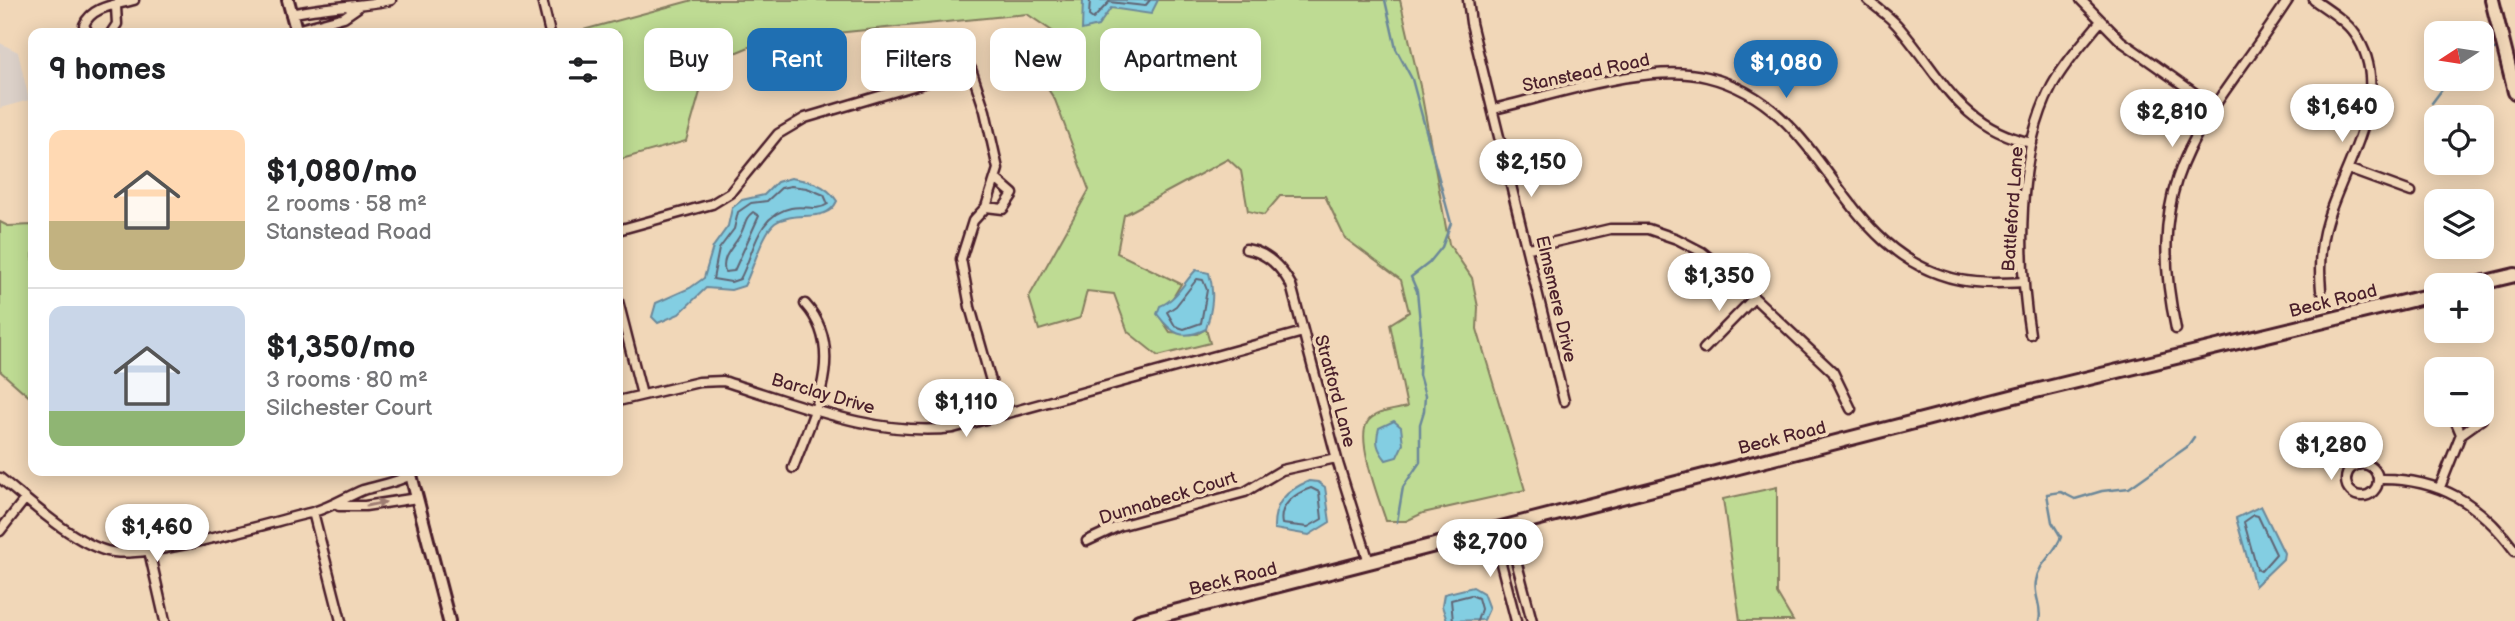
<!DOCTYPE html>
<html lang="en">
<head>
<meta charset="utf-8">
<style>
	:root { --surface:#fff; --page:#f2f2f2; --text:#202124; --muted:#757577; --line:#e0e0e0; --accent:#1f6fb2 }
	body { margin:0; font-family:"Balsamiq Sans",sans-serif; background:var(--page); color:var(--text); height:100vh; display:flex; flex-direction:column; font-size:26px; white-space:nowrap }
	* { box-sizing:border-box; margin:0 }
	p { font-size:23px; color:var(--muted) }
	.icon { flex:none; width:38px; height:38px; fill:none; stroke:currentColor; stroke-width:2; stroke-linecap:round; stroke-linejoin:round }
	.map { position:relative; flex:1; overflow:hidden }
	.details { position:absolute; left:28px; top:28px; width:595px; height:448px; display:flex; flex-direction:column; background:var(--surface); border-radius:14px; box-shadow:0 4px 18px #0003 }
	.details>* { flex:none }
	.banner { position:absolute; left:644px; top:28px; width:665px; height:63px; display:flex; gap:14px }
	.needle { width:46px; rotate:258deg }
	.tools { position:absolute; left:2424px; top:21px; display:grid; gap:14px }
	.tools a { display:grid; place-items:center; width:70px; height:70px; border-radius:14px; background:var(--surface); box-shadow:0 4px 18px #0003; font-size:35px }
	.price { position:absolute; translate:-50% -60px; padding:0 16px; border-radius:24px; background:#fff; color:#222; font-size:23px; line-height:46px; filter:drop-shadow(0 2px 4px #0008) }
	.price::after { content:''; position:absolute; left:50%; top:42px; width:21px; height:16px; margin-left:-10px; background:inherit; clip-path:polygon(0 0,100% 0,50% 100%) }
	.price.current { background:var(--accent); color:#fff }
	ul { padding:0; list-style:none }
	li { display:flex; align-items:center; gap:21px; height:175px; padding:0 21px }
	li+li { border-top:2px solid var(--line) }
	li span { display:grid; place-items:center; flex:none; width:196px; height:140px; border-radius:14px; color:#555 }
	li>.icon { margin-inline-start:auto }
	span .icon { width:84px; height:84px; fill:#fffc; stroke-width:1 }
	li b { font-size:30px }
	h2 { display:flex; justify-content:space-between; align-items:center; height:84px; padding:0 21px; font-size:30px }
	.pill { padding:0 24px; border-radius:14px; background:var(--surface); box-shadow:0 4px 18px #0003; font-size:24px; line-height:63px }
	.pill.current { background:var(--accent); color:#fff }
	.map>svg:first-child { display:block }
	.built { fill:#dbd0c8 }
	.green { fill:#bedb93; stroke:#847d5f; stroke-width:2 }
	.water { fill:#83cee2; stroke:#6c8899; stroke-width:2 }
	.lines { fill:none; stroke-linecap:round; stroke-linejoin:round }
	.shore { stroke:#616574; stroke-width:2 }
	.stream { stroke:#6c8899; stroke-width:2.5 }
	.minor-casing { stroke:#4a1f2b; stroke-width:13 }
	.tertiary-casing { stroke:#4a1f2b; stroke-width:16 }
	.secondary-casing { stroke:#4a1f2b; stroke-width:18 }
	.minor { stroke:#f1d7b8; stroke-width:8 }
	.tertiary { stroke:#f1d7b8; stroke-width:10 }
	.secondary { stroke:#f1d7b8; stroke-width:12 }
	.oneway { fill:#9e7b72 }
	.labels { text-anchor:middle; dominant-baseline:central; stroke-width:7; stroke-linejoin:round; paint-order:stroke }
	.street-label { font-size:18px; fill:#4a1f2b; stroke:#f1d7b8 }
</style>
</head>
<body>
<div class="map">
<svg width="2515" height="621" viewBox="0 0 2515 621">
	<rect width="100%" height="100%" fill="#f1d7b8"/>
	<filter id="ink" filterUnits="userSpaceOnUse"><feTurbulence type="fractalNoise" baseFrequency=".0143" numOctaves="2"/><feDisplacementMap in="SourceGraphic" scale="14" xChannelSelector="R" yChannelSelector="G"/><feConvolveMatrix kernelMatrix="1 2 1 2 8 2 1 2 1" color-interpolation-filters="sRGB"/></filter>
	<g filter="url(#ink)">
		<!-- built -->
		<path class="built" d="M0,43L18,52L29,100L0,108Z"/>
		<!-- green -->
		<path class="green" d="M693,0H1400L1420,86L1449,244L1472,278L1478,307L1477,329L1525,490L1423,513L1406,521H1386C1380,502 1356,441 1367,423C1373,411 1396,410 1407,407L1390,324L1409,312L1401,280L1345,238L1325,196H1280L1264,215L1248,211L1241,171L1228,159L1124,215L1117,253L1181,284L1171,301L1158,314L1170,332L1197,334L1206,329L1210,343L1158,356L1128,332L1114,294L1087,291L1080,318L1039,330L1029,297L1089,190L1055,100L1041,78L1064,51L1055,33L1027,14L766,40L708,64L686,141L618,160V33H572Z
			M0,222L8,226L33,225V400L0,371Z
			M1777,487V594L1793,621H1740L1723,499Z"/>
		<!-- water -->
		<path class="water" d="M1083,0H1158L1151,14L1111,8L1098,26L1082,30Z
			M791,178C810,181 826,184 837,201C826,225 796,209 775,223C762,233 753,270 744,286L731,290L706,288L679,314L658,323L652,317L656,303L690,288L704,278L713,247L728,226L732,208L742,200L764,195L777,182Z
			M1196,270L1209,273C1215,292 1212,310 1206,329C1182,341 1172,334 1157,314L1160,306C1176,300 1184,282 1196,270Z
			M1394,421L1401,427L1403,444L1397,457L1386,460C1377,449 1375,442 1379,428Z
			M1309,481L1318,482L1325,487L1330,522L1309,535L1274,529C1273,503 1287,490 1309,481Z
			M2261,506L2284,553L2283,559L2255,586L2236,518Z
			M1473,587L1483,593L1489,609L1484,620L1447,621L1442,606L1444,594Z"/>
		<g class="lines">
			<!-- shore -->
			<path class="shore" d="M1090,0L1089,16L1093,19L1109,2L1145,6L1150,0
				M791,186L807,188L824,195L828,204C816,212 805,205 791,208C756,215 754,254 740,279L731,282L713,279L719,249L734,229L738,212L751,203L767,201L781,188Z
				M753,212L759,216L734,271L725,272C720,255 736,246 742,231C746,222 745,218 753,212Z
				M1197,279L1203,280L1207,290L1201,323L1184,329L1175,326L1167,312L1176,306Z
				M1311,488L1319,492L1322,519L1308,527L1282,524C1278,505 1296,493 1311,488Z
				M2254,515L2258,516L2276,554L2261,571L2257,569L2244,522Z
				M1453,621L1451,600L1471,595L1478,598L1481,609L1477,621"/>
			<!-- stream -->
			<path class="stream" d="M1385,0L1396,49L1412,79L1451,223L1442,247L1429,263L1411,277L1417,291L1421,332L1419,375L1425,396L1424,411L1420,424V462L1403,487L1397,522
				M2482,52L2499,49
				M2432,103L2450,79
				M2039,621C2043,608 2033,595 2036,581C2039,562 2055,554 2061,537L2052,522L2047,494L2061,492L2075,499L2102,491L2129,488L2187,447L2194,437"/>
			<defs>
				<path id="minor" d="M542,0L550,33
					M1468,0L1471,23L1564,401
					M1868,0C1877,8 1889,16 1897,25C1941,75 1959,128 2032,143
					M2081,0L2121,41L2213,106
					M2314,0C2328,10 2345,20 2355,34C2396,92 2344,164 2327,221C2320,243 2319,268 2321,290
					M291,14C325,6 357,7 391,0
					M296,30L344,17L357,8
					M88,33L84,25C92,6 116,5 134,0
					M111,33L117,24L116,7
					M1494,109C1554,95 1648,62 1707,77C1831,107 1834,254 1960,280C1981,284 2003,283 2024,282
					M2348,169L2411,192
					M986,207L1003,209L1013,194L997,180
					M618,230L712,204L730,193L778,134L805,118L971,69L985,111L998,169L986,207L973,221L961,259L970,307L1000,413
					M1529,248L1610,229H1648L1677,239L1702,252L1729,274L1833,372L1851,409
					M1246,249C1266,252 1281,267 1291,285L1338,463L1369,562
					M618,301L642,395
					M2176,329C2141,167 2207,125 2288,0
					M2030,334C2018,261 2016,153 2052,86C2065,62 2084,42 2100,22
					M1704,349L1754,298
					M618,401L699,382L723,381C798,404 875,437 953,428L1303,332
					M2453,415L2461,434
					M2346 480a16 16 0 1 1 32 0a16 16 0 1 1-32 0Z
					M793,468C812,416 848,351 805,304
					M0,478C29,501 71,541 107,551C146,561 267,523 313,512C331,507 346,497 363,490C380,485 395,483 411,475
					M2379,479C2439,478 2480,503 2515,551
					M2440,487L2461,434L2482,419V406
					M339,506H365L417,498
					M313,512L341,621
					M1507,526L1532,621
					M1492,529L1516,621
					M0,531L25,499
					M1087,541L1119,526L1245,492L1282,470L1336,458
					M149,551L165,621"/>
				<path id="tertiary" d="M288,0L297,33
					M410,471L449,621"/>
				<path id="secondary" d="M2492,0L2515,92
					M2473,285L2515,275
					M1139,621L2019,395L2436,294"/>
			</defs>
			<!-- minor casing -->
			<use href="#minor" class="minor-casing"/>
			<!-- tertiary casing -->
			<use href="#tertiary" class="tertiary-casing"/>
			<!-- secondary casing -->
			<use href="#secondary" class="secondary-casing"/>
			<!-- minor -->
			<use href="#minor" class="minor"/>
			<!-- tertiary -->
			<use href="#tertiary" class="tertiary"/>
			<!-- secondary -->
			<use href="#secondary" class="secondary"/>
		</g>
		<!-- one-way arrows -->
		<defs><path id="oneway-solid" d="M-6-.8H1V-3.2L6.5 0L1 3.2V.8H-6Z" transform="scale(1.75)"/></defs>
		<use class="oneway" href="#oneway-solid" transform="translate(376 504) rotate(-12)"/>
	</g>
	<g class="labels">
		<!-- street labels -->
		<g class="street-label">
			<text transform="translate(1586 73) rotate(-12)">Stanstead Road</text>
			<text transform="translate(2013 209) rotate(-86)">Battleford Lane</text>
			<text transform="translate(1556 299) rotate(77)">Elmsmere Drive</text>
			<text transform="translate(2333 301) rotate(-14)">Beck Road</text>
			<text transform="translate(1335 391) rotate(75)">Stratford Lane</text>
			<text transform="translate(823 394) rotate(16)">Barclay Drive</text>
			<text transform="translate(1782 438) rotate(-14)">Beck Road</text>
			<text transform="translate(1168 498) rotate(-17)">Dunnabeck Court</text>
			<text transform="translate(1233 579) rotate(-14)">Beck Road</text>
		</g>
	</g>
</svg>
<div class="tools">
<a><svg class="needle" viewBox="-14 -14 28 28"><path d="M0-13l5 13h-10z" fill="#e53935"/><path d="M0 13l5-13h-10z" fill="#757577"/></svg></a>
<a><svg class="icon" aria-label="locate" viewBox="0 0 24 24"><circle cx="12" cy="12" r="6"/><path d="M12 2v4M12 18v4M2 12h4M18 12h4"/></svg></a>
<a><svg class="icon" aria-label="layers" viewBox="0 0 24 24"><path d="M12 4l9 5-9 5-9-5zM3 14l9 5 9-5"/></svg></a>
<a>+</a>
<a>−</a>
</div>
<b class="price current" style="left:1786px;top:100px">$1,080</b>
<b class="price" style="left:2342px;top:144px">$1,640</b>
<b class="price" style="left:2172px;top:149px">$2,810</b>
<b class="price" style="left:1531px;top:199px">$2,150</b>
<b class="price" style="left:1719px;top:313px">$1,350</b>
<b class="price" style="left:966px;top:439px">$1,110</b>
<b class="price" style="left:2331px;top:482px">$1,280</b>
<b class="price" style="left:157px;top:564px">$1,460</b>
<b class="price" style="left:1490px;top:579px">$2,700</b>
<div class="banner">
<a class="pill">Buy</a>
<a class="pill current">Rent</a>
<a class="pill">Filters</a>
<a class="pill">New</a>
<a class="pill">Apartment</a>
</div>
<section class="details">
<h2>9 homes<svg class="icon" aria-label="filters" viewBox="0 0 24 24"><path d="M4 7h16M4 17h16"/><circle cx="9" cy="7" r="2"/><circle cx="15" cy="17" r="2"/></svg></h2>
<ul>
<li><span style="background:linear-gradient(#ffd9b3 65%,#c2b280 0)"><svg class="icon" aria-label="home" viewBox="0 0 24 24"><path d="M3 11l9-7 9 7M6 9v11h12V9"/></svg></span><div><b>$1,080/mo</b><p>2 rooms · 58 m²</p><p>Stanstead Road</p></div></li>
<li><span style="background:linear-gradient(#c9d6e8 75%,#8fb573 0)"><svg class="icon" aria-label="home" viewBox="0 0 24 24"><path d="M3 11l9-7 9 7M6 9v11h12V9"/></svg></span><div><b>$1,350/mo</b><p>3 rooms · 80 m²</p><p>Silchester Court</p></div></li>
</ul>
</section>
</div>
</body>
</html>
